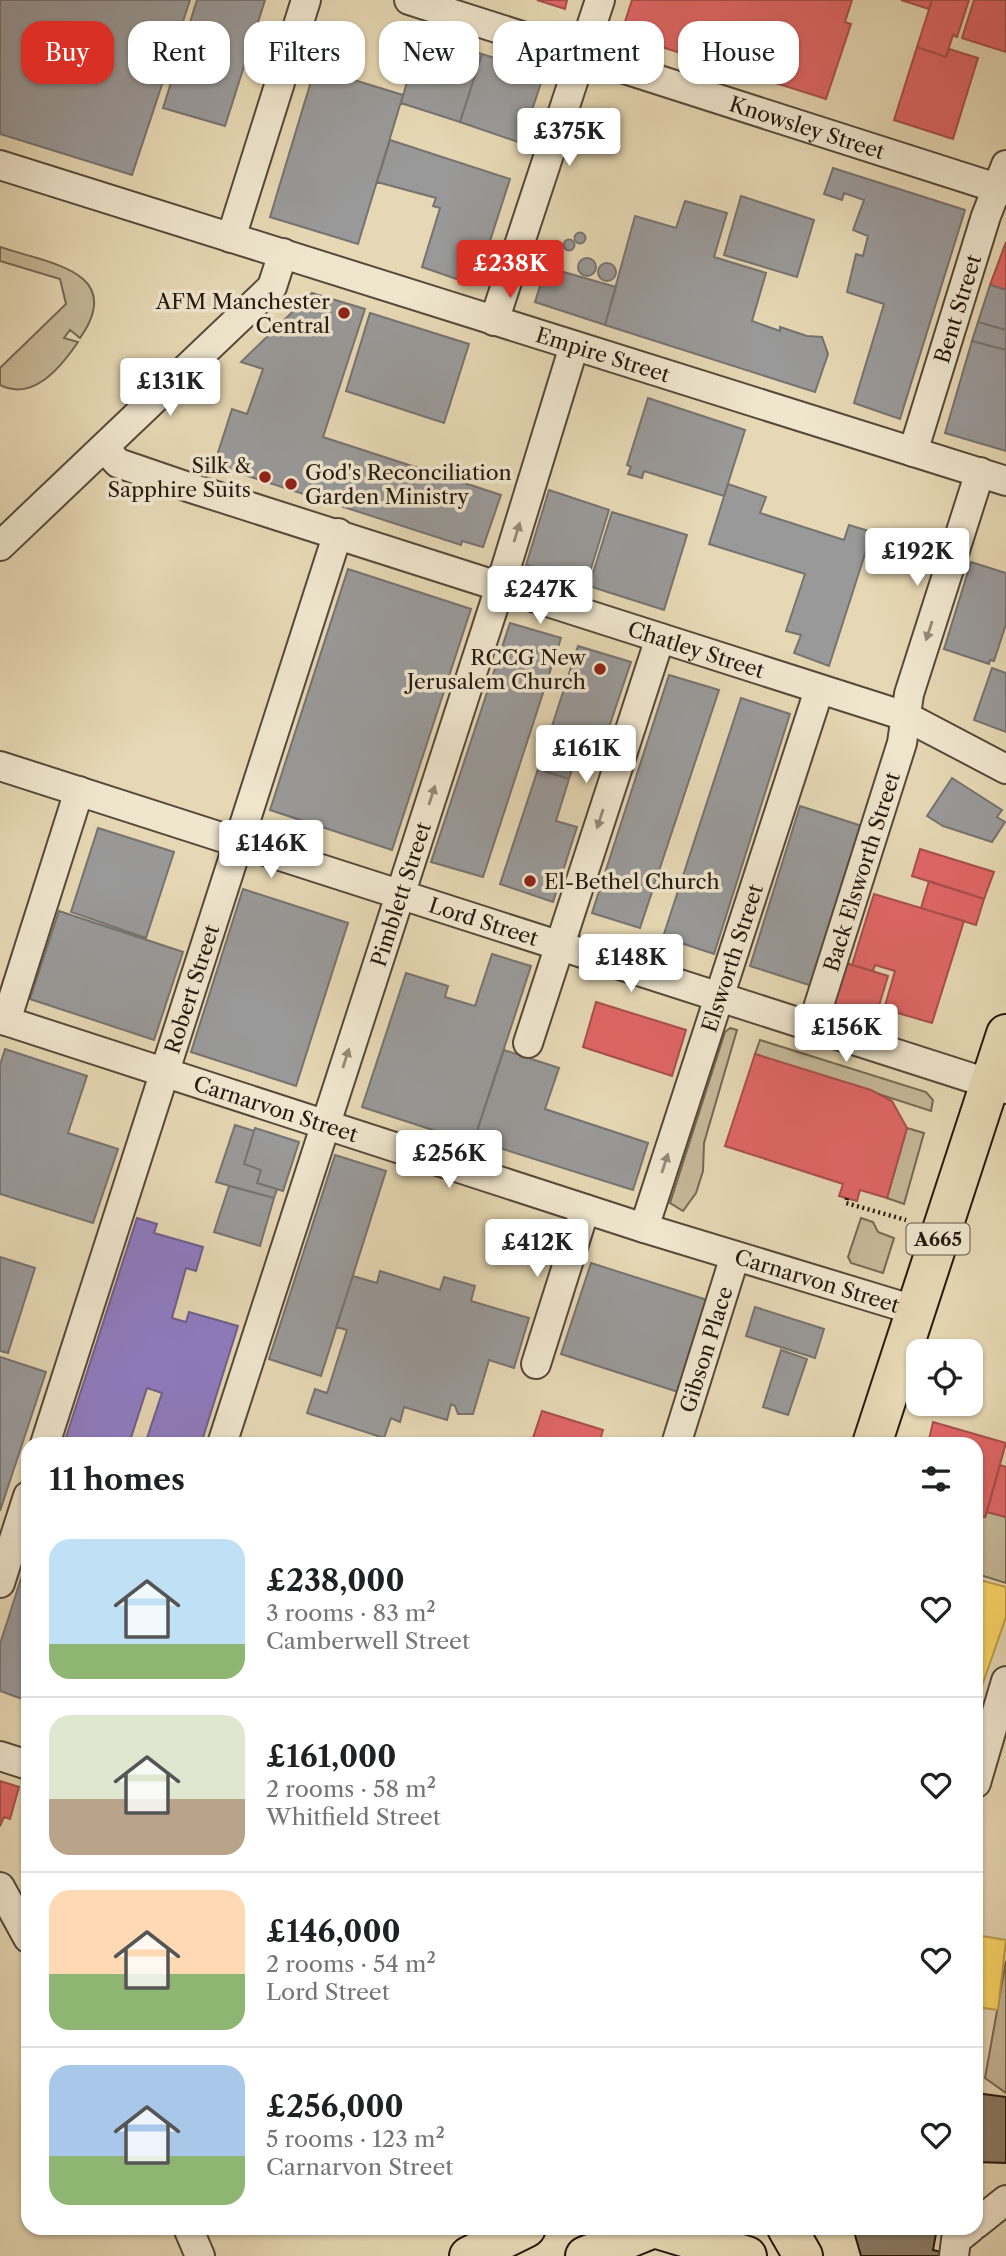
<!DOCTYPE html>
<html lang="en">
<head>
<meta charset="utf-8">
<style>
	:root { --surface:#fff; --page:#f6f6f6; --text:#202124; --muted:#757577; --line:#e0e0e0; --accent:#d93025 }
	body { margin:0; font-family:"Libre Caslon Text",serif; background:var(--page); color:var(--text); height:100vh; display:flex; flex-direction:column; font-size:26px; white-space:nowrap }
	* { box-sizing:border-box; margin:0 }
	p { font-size:23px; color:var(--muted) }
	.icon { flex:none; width:38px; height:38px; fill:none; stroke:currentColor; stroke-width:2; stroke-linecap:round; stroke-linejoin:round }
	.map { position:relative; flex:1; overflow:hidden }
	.drawer { position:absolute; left:21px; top:1437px; width:962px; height:798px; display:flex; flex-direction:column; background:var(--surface); border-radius:21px; box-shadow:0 2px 5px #0004 }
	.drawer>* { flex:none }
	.hud { position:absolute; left:21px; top:21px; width:964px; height:63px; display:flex; gap:14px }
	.tools { position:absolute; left:906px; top:1339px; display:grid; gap:14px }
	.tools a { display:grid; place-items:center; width:77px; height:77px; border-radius:14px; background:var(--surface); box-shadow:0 2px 5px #0004; font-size:35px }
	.price { position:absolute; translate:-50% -60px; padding:0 16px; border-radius:7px; background:#fff; color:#222; font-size:23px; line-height:46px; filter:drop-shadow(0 2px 4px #0008) }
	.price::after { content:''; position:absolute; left:50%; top:42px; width:21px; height:16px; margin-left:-10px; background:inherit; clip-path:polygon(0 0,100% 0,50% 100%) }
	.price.active { background:var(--accent); color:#fff }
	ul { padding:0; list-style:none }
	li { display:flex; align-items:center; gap:21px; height:175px; padding:0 28px }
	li+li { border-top:2px solid var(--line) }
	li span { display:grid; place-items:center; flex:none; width:196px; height:140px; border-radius:21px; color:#555 }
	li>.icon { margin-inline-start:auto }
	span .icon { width:84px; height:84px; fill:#fffc; stroke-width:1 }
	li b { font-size:30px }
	h2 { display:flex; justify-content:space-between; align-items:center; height:84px; padding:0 28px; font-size:30px }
	.chip { padding:0 24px; border-radius:21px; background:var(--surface); box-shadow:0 2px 5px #0004; font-size:24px; line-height:63px }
	.chip.active { background:var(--accent); color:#fff }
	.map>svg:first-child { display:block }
	.green { fill:#c6b898; stroke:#766854; stroke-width:2 }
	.homes { fill:#ffd966; stroke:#be9f4c; stroke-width:2 }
	.shops { fill:#e06666; stroke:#a84f4c; stroke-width:2 }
	.offices { fill:#8e7cc3; stroke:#6f5e8e; stroke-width:2 }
	.industry { fill:#999; stroke:#777370; stroke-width:2 }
	.building { fill:#8a7c66; stroke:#271911; stroke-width:2 }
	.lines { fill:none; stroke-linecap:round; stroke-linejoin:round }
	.minor-casing { stroke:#57493a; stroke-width:32 }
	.highway-casing { stroke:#271911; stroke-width:42 }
	.path { stroke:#271911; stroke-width:4.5; stroke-dasharray:2 3.5; stroke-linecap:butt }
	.minor { stroke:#efe6ce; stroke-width:28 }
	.highway { stroke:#e6d8b4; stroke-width:38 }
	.oneway { fill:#958a79 }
	.poi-dot { fill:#8f2418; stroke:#efe6ce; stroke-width:2.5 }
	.labels { text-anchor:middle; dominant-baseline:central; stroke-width:7; stroke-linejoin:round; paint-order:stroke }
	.shield { fill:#efe6ce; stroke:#63564a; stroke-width:2 }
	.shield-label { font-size:19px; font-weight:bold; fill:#271911 }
	.street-label { font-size:21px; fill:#271911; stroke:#efe6ce }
	.poi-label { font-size:21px; fill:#271911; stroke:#efe6ce; text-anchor:end }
</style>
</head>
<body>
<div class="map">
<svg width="1006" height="2256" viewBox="0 0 1006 2256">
	<rect width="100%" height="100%" fill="#e6d8b4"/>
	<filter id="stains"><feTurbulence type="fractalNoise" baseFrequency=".00286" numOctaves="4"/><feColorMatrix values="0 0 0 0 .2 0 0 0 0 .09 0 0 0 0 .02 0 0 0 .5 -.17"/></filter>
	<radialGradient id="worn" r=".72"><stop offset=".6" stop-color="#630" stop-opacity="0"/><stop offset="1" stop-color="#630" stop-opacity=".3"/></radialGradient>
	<!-- green -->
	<path class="green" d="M0,247C47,263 127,271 80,338L70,330L64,338L78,342C61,367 33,402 0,385V368L66,304L60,279L0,261Z
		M730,1028L737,1030L704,1143L703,1171L696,1193L683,1211L670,1203L725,1032Z
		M760,1040L926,1092L933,1100L931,1111L755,1054Z
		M907,1128L924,1133L904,1204L887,1198Z
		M861,1218L873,1222L878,1232L894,1238L883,1273L851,1263L848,1257Z
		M987,1512L1006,1517V1583L977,1574V1531L980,1515L985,1517Z
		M1006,1961V2093L985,2078Z"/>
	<!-- homes -->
	<path class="homes" d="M976,1579L1006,1587V1617L976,1703Z
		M976,1935L1006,1940L998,2010L976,2007Z"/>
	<!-- shops -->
	<path class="shops" d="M537,0H567L565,9Z
		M632,0H852L845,22L851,24L826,99L621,34Z
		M901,0H932L929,9Z
		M932,0H969L957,37L953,35L946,57L917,47Z
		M974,0H1006V52L962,38Z
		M917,47L946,57L949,49L978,58L953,139L894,120Z
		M1006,242V290L990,285Z
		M920,849L994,872L984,899L912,876Z
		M929,881L984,899L976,925L921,908Z
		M874,894L964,921L932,1023L884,1009L895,971L875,965L873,971L852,965Z
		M843,962L888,976L875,1019L829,1006Z
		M596,1002L686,1030L672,1076L583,1047Z
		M755,1054L871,1090L892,1101L907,1128L887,1198L860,1190L857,1201L839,1196L843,1184L725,1146Z
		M542,1411L603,1430L599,1444H531Z
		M933,1422L1006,1443L985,1517L976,1514V1444H928Z
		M66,1437L88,1444H64Z
		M1000,1465L1006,1467V1517L987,1512Z
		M0,1781L19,1787L10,1819L4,1817L0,1826Z"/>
	<!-- offices -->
	<path class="offices" d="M137,1218L157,1224L154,1233L203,1247L196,1271L186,1268L172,1318L186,1322L189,1312L238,1326L201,1444H145L162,1393L147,1388L129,1444H88L66,1437Z"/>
	<!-- industry -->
	<path class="industry" d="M0,0H190L132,175L0,134Z
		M197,0H265L225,126L163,108Z
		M420,35L482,54L460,122L401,103Z
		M482,54L544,74L521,143L460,122Z
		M315,68L403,95L358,244L270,217Z
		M390,140L510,179L478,278L468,283L422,267L440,208L433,206L436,198L377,182Z
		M833,168L965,210L900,419L854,403L884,304L847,292L856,254L863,256L868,236L853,230L864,200L844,193L842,200L824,194Z
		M741,196L814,220L797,277L724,255Z
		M685,201L727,213L714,257L766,273L752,321L780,331V327L807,336L822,337L828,354L815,392L605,325L635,216L676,228Z
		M574.5 238a5.5 5.5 0 1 1 11 0a5.5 5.5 0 1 1-11 0Z
		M563.5 245a5.5 5.5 0 1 1 11 0a5.5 5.5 0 1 1-11 0Z
		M578 267a9 9 0 1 1 18 0a9 9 0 1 1-18 0Z
		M598 272a9 9 0 1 1 18 0a9 9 0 1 1-18 0Z
		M546,267L616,287L605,325L535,302Z
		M990,285L1006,290V330L978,322Z
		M312,293L365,309L323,437L501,495L483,547L462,541L461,545L214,465L232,409L247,414L263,369L241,362Z
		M370,313L469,344L444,423L346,391Z
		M978,322L1006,330V350L972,341Z
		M972,341L1006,350V451L945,433Z
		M648,398L745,430L724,496L644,471L642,478L628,474L631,467L627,465Z
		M728,484L766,497L760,513L844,540L849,525L872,532L829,666L794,653L801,635L786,631L805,574L709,544Z
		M549,490L609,510L586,585L526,565Z
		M612,512L687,535L664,610L589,586Z
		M971,562L1006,573V624L994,661L990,660L989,664L944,649Z
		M348,569L471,609L392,850L270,810Z
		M510,623L561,638L483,877L431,862Z
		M578,646L631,662L606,736L585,730L569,779L538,769Z
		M992,668L1006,673V732L974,720Z
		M669,675L719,690L640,928L592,913Z
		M741,698L790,714L714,954L663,937Z
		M538,769L569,779L556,821L577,827L553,902L500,884Z
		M952,778L1002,810L997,817L1005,822L992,842L943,826L927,816Z
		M800,806L862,826L812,986L750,966Z
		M98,828L174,852L146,938L71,912Z
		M243,889L348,923L296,1086L191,1052Z
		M59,911L183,952L154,1040L30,999Z
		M492,954L531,966L473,1143L362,1107L406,973L448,986L445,997L475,1006Z
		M5,1049L87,1076L68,1133L118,1149L93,1223L0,1194V1065Z
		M504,1050L559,1068L545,1109L648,1143L633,1190L474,1140Z
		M235,1125L254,1131L244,1164L261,1170L257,1183L277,1189L274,1198L216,1182Z
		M255,1128L299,1142L283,1191L257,1183L261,1170L244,1164Z
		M335,1155L386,1171L321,1376L269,1359Z
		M229,1186L274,1198L260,1246L214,1232Z
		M0,1257L35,1268L8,1353L0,1351Z
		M591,1263L707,1300L678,1392L561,1354Z
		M380,1271L440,1290L444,1277L475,1286L471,1301L529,1318L514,1368L489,1360L473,1414H458L455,1406L451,1404L447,1420L404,1407L400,1422L391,1418L384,1438L307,1413L315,1389L327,1393L347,1330L336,1327L353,1276L377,1283Z
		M755,1307L824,1329L815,1358L746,1336Z
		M781,1350L807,1359L788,1415L763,1407Z
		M0,1357L46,1372L0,1511Z
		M27,1560H28V1701L0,1691V1644Z"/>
	<!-- building -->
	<path class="building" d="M976,2093L1006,2097V2163L976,2162Z
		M853,2228H937L933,2250L941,2252V2256H861Z"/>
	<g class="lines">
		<defs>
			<g id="minor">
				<path id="s1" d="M409,0L1006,191"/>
				<path id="s2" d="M0,165L1006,481"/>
				<path d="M231,238L306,0"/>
				<path d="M494,321L600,0"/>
				<path id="s3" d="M104,448L118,463L191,488L905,716L1006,769"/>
				<path id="s4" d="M913,452L986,216L1006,165"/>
				<path d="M0,546L272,287L283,253"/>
				<path id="s5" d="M0,766L1006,1089"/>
				<path id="s6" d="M0,1019L644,1228L914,1310"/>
				<path d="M6,1021L79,791"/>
				<path id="s7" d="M812,1027L902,743L909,694L980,472"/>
				<path d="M528,1043L660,638"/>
				<path id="s8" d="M644,1228L819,690"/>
				<path d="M536,1364L585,1209"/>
				<path id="s9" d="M677,1441L735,1256"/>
				<path id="s10" d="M45,1444L338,533"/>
				<path id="s11" d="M222,1444L500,587L574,346"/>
				<path d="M0,1583L28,1496"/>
				<path d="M0,1756L28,1765"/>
				<path d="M976,1783L1006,1681"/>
				<path d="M0,1887L28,1938"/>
				<path d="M976,2224L1006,2200"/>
				<path d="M188,2228L200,2256"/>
				<path d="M954,2256L956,2240L971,2228"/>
			</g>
			<path id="highway" d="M872,1444L1006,1034
				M654,2228L747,2256
				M787,2228L803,2256
				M469,2256L526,2228
				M585,2256L654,2228"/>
		</defs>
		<!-- minor casing -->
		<use href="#minor" class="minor-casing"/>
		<!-- highway casing -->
		<use href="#highway" class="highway-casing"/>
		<!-- path -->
		<path class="path" d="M847,1198L846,1203L906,1220"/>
		<!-- minor -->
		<use href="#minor" class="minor"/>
		<!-- highway -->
		<use href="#highway" class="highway"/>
	</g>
	<!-- one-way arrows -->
	<defs><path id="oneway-solid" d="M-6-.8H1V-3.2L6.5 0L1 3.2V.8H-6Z" transform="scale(1.75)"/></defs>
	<g class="oneway">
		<use href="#oneway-solid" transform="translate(517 532) rotate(-73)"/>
		<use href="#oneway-solid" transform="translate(929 631) rotate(108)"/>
		<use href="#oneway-solid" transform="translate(432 795) rotate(-72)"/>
		<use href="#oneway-solid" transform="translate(600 819) rotate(108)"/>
		<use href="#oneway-solid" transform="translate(346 1058) rotate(-72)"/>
		<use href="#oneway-solid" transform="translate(665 1163) rotate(-72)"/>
	</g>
	<!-- markers -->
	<g class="poi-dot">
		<circle cx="344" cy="313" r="7"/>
		<circle cx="265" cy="477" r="7"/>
		<circle cx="291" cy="484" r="7"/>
		<circle cx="600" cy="669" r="7"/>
		<circle cx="530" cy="881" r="7"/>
	</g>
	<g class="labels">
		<!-- shield labels -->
		<rect class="shield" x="906.5" y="1223.5" width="63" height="31" rx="5"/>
		<g class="shield-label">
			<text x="938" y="1239">A665</text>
		</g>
		<!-- street labels -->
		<g class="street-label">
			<text stroke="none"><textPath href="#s1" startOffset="418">Knowsley Street</textPath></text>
			<text stroke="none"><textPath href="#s4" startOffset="150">Bent Street</textPath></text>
			<text stroke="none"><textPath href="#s2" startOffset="632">Empire Street</textPath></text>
			<text stroke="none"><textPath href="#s3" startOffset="628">Chatley Street</textPath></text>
			<text stroke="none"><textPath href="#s7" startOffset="163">Back Elsworth Street</textPath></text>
			<text stroke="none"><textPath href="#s11" startOffset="578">Pimblett Street</textPath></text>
			<text stroke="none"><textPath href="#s5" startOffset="508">Lord Street</textPath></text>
			<text stroke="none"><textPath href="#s8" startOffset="284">Elsworth Street</textPath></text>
			<text stroke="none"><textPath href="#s10" startOffset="478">Robert Street</textPath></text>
			<text stroke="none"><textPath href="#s6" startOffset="290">Carnarvon Street</textPath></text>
			<text stroke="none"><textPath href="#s6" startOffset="858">Carnarvon Street</textPath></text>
			<text stroke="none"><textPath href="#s9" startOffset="96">Gibson Place</textPath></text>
		</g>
		<!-- poi labels -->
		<g class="poi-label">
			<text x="330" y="301">AFM Manchester<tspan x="330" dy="24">Central</tspan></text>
			<text x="251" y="465">Silk &amp;<tspan x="251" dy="24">Sapphire Suits</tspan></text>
			<text x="305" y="472" text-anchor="start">God's Reconciliation<tspan x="305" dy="24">Garden Ministry</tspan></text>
			<text x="586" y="657">RCCG New<tspan x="586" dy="24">Jerusalem Church</tspan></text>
			<text x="544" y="881" text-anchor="start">El-Bethel Church</text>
		</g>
	</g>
	<rect width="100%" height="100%" filter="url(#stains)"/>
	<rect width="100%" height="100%" fill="url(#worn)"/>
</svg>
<div class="tools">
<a><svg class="icon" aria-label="locate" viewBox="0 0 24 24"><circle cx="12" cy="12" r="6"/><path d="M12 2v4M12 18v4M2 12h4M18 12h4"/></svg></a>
</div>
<b class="price" style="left:569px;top:168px">£375K</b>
<b class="price active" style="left:510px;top:300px">£238K</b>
<b class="price" style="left:170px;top:418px">£131K</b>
<b class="price" style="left:917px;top:588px">£192K</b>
<b class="price" style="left:540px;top:626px">£247K</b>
<b class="price" style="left:586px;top:785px">£161K</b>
<b class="price" style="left:271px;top:880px">£146K</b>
<b class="price" style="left:631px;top:994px">£148K</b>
<b class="price" style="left:846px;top:1064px">£156K</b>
<b class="price" style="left:449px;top:1190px">£256K</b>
<b class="price" style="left:537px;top:1279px">£412K</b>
<div class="hud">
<a class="chip active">Buy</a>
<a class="chip">Rent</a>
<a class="chip">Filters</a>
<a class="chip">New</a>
<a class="chip">Apartment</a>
<a class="chip">House</a>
</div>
<section class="drawer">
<h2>11 homes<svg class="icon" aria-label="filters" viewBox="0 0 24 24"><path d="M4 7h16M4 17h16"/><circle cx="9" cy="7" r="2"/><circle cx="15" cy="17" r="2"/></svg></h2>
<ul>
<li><span style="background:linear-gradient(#bfe0f5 75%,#8fb573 0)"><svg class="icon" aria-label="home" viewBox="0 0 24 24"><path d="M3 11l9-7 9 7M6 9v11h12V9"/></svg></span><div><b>£238,000</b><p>3 rooms · 83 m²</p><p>Camberwell Street</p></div><svg class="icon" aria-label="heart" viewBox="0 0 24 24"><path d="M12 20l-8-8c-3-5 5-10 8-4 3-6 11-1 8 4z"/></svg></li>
<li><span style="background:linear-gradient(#dfe7d0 60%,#b9a48a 0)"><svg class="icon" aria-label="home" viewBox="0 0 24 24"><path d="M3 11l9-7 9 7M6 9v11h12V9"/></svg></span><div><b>£161,000</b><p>2 rooms · 58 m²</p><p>Whitfield Street</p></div><svg class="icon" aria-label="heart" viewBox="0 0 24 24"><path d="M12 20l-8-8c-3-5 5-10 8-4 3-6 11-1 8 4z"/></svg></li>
<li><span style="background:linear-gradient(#ffd9b3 60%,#8fb573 0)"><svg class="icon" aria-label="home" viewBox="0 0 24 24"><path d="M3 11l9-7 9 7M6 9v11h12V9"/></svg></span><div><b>£146,000</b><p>2 rooms · 54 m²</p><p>Lord Street</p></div><svg class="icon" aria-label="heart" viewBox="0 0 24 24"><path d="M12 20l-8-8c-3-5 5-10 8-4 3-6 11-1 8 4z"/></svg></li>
<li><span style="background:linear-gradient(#a9c7e8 65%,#8fb573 0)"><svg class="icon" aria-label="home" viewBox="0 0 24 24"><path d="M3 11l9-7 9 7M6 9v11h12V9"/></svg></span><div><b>£256,000</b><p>5 rooms · 123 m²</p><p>Carnarvon Street</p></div><svg class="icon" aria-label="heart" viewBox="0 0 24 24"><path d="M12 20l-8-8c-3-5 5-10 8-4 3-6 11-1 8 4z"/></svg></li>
</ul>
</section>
</div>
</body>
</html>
